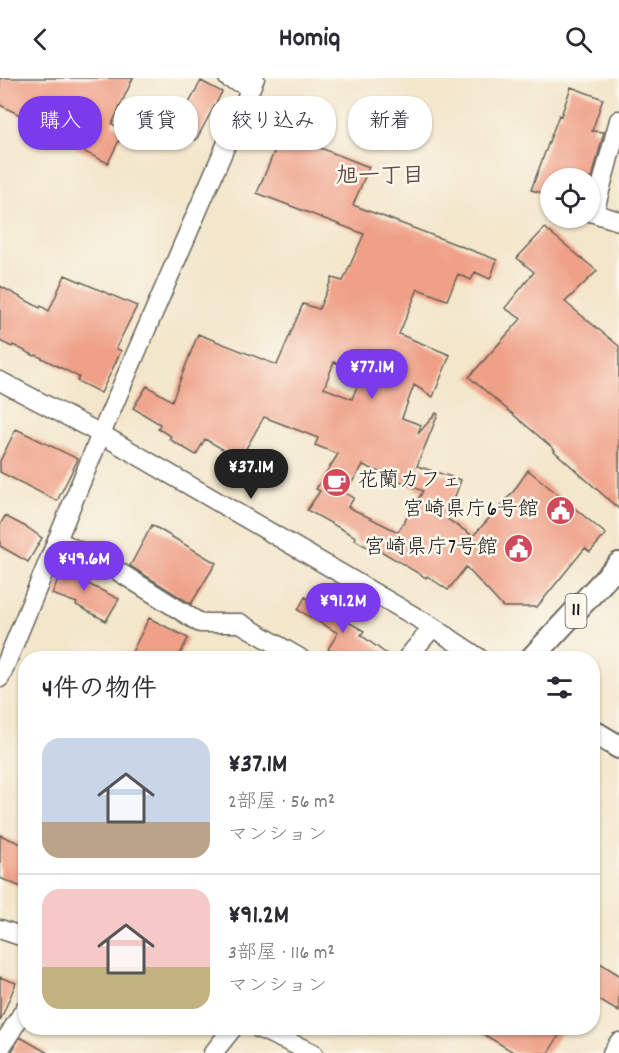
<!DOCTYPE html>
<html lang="ja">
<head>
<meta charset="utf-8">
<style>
	:root { --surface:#fff; --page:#f7f7f7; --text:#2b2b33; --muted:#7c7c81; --line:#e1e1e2; --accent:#7c3aed }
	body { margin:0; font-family:Dekko,"Klee One",sans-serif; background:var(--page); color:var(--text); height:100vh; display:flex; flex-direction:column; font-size:22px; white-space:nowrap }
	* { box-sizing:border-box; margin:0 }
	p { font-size:20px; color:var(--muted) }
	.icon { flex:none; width:33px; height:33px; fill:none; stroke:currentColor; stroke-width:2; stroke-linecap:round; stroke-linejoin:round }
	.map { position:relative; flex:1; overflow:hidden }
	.panel { position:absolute; left:18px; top:573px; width:582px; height:384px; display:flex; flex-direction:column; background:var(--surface); border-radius:24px; box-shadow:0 2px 4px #0004 }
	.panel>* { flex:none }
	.guide { position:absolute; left:18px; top:18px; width:584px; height:54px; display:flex; gap:12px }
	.tools { position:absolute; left:540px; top:90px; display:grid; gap:12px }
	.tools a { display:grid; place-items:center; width:60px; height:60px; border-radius:50%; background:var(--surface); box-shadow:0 2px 4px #0004; font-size:30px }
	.price { position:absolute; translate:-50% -51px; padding:0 14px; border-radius:21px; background:var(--accent); color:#fff; font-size:20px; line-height:39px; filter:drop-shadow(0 2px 3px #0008) }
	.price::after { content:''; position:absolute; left:50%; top:36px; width:18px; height:14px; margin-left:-9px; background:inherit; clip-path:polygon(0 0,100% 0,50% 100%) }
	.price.selected { background:#222; color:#fff }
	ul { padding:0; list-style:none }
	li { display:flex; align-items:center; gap:18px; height:150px; padding:0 24px }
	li+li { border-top:2px solid var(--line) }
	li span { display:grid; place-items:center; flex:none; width:168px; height:120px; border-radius:18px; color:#555 }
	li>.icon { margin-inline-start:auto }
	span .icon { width:72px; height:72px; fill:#fffc; stroke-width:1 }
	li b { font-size:26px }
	h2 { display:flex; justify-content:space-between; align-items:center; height:72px; padding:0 24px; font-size:26px }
	.pill { padding:0 21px; border-radius:24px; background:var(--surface); box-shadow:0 2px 4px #0004; font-size:21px; line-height:54px }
	.pill.selected { background:var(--accent); color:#fff }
	header { display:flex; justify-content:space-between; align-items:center; height:78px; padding:0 24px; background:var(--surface); font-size:27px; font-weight:700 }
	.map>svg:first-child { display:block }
	.building { fill:#efa087; fill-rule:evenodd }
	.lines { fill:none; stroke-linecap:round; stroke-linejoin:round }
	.minor-casing { stroke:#676359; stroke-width:21 }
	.major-casing { stroke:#676359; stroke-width:26 }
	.minor { stroke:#fff; stroke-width:18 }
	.major { stroke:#fff; stroke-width:22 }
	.labels { text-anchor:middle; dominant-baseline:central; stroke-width:5; stroke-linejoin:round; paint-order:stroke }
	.shield { fill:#fbf7ec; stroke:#5f5e5a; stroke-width:1.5 }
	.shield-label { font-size:20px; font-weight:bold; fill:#1c1c1c }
	.poi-label { font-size:21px; fill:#1c1c1c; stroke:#fbf7ec; text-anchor:end }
	.neighbourhood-label { font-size:22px; font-weight:bold; fill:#664a41; stroke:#fbf7ec }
</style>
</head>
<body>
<header><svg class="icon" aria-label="back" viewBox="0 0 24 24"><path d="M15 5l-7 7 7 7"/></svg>Homiq<svg class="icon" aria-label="search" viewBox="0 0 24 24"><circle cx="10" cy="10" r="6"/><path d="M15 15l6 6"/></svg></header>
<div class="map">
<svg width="619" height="975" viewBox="0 0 619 975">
	<rect width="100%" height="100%" fill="#fbf7ec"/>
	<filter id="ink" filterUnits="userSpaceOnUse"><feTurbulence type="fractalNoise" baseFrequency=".0167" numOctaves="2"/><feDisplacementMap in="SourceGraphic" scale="12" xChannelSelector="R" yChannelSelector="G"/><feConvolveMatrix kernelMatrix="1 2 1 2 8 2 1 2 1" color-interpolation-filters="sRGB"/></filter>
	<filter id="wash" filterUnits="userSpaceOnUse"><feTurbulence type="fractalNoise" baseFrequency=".008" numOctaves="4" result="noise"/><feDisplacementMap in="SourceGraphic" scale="24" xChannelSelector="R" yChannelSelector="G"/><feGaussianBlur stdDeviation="1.35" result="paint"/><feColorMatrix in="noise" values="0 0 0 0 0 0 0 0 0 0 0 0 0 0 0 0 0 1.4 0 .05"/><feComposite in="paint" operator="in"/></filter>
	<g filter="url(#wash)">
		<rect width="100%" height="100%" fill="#f3e6cb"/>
		<g id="blocks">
			<!-- building -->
			<path class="building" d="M0,0H133L112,46L124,52L108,85L76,70L78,66L0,27Z
				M201,3L222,14L196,62L175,51Z
				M571,9L603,21L592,53L604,54L592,100H550V117L531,112L559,37L561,38Z
				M282,55L369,89L353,127L497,182L490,201L475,194L471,202L458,196L447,222L418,211L399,256L450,277L433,319L414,307L402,340L421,347L418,356L436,335L438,336L417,388L461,402L447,441L473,458L513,414L528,392L606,456L590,474L585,470L537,529H503L466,489L448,512L427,498L426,500L376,470L374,473L355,462L356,459L307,432L320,413L316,411L338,376L315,367L318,360L264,339L240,381L205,361L196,377L169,361L171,358L158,351L160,346L133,330L147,308L172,323L198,256L277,287L303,226L319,231L332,200L343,203L364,156L257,115ZM334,284L362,295L352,321L324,310ZM363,387L423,413L398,454L348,429L354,420L345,415Z
				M545,150L597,193L565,224L619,268V431L554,373L555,372L469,299L521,241L505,230L534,194L517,180Z
				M65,197L137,228L116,270L121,273L101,315L77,303L79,299L36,277L35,278L13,267L12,269L0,263V208L40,230L41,228L49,233Z
				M16,351L78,381L57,423L0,394V383Z
				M5,438L28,450L42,460L28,484L0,468V447Z
				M152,447L216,485L191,526L130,488Z
				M70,484L85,491L80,502L119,521L106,543L76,527L77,525L52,516L64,487Z
				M305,519L364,553L361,557L392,580H344L328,571L338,555L298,532Z
				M149,540L188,560L178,580H129Z
				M0,757L26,768V811L0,800Z
				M592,880L619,897V934L592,918Z
				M0,899L16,905L0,943Z
				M473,950H564L548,975H515Z
				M20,959L48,975H11Z"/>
		</g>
	</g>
	<g filter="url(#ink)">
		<use href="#blocks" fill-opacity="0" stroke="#676359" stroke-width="1.5"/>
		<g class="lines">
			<defs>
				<path id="minor" d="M228,0L251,9
					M590,134L619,143
					M594,135L619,42
					M0,303L101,356L433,549L479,580
					M57,462L116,492L200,545H240L300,580
					M407,580L433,549
					M0,600L101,356L255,0
					M0,851L26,860
					M258,950L313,975
					M0,971L26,929
					M213,975L233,950
					M612,975L619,964"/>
				<path id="major" d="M532,580L619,486
					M592,653L619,669"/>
			</defs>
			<!-- minor casing -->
			<use href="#minor" class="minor-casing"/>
			<!-- major casing -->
			<use href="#major" class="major-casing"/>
			<!-- minor -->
			<use href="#minor" class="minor"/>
			<!-- major -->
			<use href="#major" class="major"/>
		</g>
	</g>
	<!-- icons -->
	<defs>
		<symbol id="cafe-disc" viewBox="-11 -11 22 22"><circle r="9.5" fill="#d1495b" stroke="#fbf7ec"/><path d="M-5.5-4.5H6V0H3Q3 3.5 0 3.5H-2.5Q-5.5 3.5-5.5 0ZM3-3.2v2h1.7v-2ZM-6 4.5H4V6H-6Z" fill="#fff"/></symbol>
		<symbol id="civic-disc" viewBox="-11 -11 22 22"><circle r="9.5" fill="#d1495b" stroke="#fbf7ec"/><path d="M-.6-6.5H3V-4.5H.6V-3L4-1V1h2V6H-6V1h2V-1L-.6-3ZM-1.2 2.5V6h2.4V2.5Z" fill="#fff"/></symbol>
	</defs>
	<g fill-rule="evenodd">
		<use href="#cafe-disc" x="320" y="388" width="33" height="33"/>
		<use href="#civic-disc" x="544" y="416" width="33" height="33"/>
		<use href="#civic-disc" x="502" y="454" width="33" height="33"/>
	</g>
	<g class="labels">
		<!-- shield labels -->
		<rect class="shield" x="565.5" y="516" width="21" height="34" rx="4.5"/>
		<g class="shield-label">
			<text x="576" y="533">11</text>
		</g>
		<!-- poi labels -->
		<g class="poi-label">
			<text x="357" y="404" text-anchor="start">花蘭カフェ</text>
			<text x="539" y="433">宮崎県庁6号館</text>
			<text x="498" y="471">宮崎県庁7号館</text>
		</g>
		<!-- neighbourhood labels -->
		<g class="neighbourhood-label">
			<text x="380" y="99">旭一丁目</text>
		</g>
	</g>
</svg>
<div class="tools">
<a><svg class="icon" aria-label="locate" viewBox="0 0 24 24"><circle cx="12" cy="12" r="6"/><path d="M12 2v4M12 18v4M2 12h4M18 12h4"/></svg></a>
</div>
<b class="price" style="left:372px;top:322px">¥77.1M</b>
<b class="price selected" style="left:251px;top:422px">¥37.1M</b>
<b class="price" style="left:84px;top:514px">¥49.6M</b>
<b class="price" style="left:343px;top:556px">¥91.2M</b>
<div class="guide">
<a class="pill selected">購入</a>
<a class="pill">賃貸</a>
<a class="pill">絞り込み</a>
<a class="pill">新着</a>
</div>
<section class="panel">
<h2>4件の物件<svg class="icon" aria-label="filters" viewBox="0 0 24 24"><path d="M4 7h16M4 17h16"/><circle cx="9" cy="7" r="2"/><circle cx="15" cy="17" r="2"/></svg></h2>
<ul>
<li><span style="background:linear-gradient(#c9d6e8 70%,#b9a48a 0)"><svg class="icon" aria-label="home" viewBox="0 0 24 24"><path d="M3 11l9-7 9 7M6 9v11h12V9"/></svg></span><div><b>¥37.1M</b><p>2部屋 · 56 m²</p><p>マンション</p></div></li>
<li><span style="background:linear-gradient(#f6c9c9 65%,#c2b280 0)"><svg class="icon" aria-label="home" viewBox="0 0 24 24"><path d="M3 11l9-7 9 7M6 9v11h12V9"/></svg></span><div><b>¥91.2M</b><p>3部屋 · 116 m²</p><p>マンション</p></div></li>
</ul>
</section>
</div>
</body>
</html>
